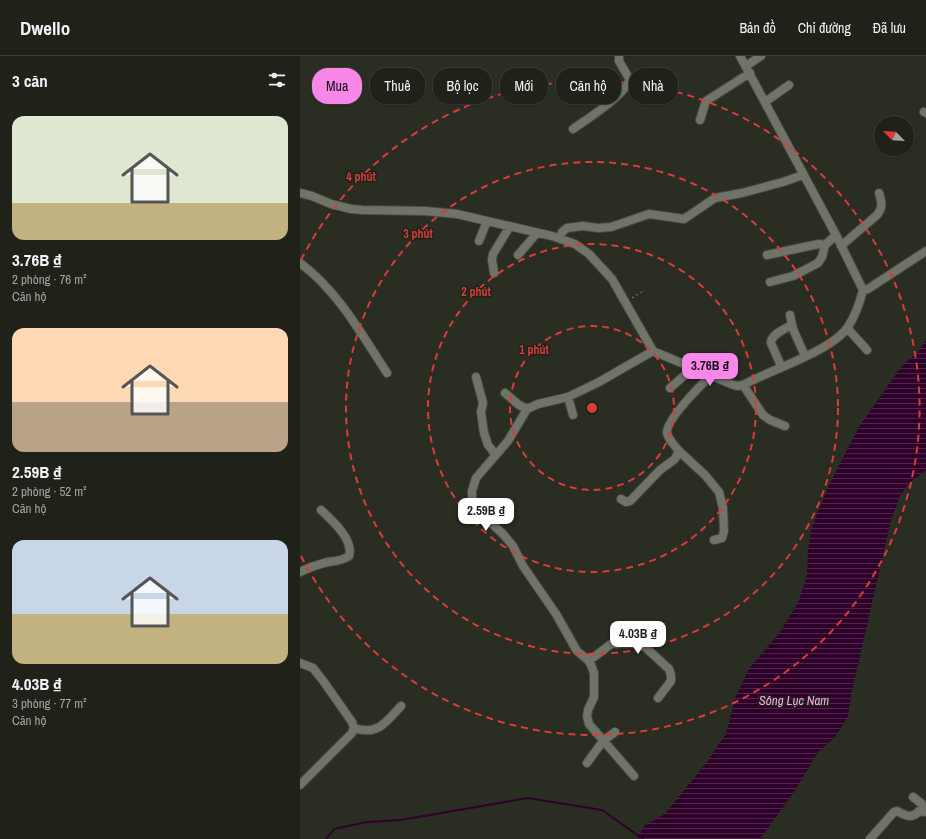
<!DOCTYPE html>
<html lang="vi">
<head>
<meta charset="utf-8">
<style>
	:root { --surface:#20221a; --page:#2d2f27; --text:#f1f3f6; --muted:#a2a4a2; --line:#3d3f39; --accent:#f987e9 }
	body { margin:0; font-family:"Archivo Narrow",sans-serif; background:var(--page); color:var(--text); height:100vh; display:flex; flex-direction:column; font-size:15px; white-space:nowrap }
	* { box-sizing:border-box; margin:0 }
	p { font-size:13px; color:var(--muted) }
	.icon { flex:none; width:22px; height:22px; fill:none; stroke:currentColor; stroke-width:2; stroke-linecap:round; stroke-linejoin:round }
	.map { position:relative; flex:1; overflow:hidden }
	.details { display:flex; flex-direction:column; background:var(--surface); width:300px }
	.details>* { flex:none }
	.top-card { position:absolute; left:12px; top:12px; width:380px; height:36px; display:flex; gap:8px }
	.needle { width:26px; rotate:294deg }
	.buttons { position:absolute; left:574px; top:60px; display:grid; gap:8px }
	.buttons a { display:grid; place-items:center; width:40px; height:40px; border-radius:50%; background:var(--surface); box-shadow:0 1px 3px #0004,0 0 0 1px var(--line); font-size:20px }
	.price { position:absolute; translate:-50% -34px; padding:0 9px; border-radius:8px; background:#fff; color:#222; font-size:13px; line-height:26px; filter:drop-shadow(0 1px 2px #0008) }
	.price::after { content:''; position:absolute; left:50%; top:24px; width:12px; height:9px; margin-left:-6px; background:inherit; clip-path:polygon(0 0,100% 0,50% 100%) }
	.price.on { background:var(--accent); color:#111 }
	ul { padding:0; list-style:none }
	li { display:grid; align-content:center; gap:8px; height:212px; padding:0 12px }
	li span { display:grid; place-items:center; height:124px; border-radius:12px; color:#555 }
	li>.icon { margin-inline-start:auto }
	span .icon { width:72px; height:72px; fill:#fffc; stroke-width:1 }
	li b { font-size:17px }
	h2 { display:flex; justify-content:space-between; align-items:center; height:48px; padding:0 12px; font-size:17px }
	.chip { padding:0 14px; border-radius:16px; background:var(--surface); box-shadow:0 1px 3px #0004,0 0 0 1px var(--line); font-size:14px; line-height:36px }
	.chip.on { background:var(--accent); color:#111 }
	header { display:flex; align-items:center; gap:24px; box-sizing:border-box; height:56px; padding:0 20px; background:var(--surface); border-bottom:1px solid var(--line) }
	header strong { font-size:19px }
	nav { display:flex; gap:22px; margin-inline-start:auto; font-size:14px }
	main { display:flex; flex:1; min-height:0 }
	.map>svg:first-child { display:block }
	.water { fill:url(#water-rules) }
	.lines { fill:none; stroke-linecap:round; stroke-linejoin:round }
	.stream { stroke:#2f002a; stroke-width:2 }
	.minor-casing { stroke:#474a41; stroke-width:10 }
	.path { stroke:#92948c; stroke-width:1; stroke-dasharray:2 3; stroke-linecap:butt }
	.minor { stroke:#707468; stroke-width:8 }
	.ring { fill:none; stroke:#d83c3b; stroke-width:2; stroke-dasharray:7 5 }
	.labels { text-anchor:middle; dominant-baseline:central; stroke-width:3; stroke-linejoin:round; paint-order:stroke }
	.water-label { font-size:13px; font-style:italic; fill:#f9a8ec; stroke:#202319 }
	.centre { fill:#d83c3b; stroke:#202319; stroke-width:2 }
	.ring-label { font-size:12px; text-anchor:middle; font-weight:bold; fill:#d83c3b; stroke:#202319; stroke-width:3; stroke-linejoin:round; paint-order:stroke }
</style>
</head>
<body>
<header>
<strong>Dwello</strong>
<nav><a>Bản đồ</a><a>Chỉ đường</a><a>Đã lưu</a></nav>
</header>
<main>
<section class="details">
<h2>3 căn<svg class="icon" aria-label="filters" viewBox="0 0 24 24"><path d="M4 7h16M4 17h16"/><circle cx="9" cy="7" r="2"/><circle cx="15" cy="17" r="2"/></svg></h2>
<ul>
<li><span style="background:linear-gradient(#dfe7d0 70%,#c2b280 0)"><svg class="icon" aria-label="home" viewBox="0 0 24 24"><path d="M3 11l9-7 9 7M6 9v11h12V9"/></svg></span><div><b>3.76B ₫</b><p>2 phòng · 76 m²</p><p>Căn hộ</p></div></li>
<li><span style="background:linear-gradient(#ffd9b3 60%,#b9a48a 0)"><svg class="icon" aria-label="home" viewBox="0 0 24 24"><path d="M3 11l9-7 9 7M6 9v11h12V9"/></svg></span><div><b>2.59B ₫</b><p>2 phòng · 52 m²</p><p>Căn hộ</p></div></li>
<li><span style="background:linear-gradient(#c9d6e8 60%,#c2b280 0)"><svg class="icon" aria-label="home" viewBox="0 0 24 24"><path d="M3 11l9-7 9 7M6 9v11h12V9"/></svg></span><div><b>4.03B ₫</b><p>3 phòng · 77 m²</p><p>Căn hộ</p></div></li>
</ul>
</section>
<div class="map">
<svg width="626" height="783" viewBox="0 0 626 783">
	<defs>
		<pattern id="water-rules" width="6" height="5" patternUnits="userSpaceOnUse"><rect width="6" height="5" fill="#2f002a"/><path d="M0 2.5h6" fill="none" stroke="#4d2649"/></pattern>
	</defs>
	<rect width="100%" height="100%" fill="#2a2d22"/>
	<!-- water -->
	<path class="water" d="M626,284V414L608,428L600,440L591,464L551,639L548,661L534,682L518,696L494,736L460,783H337L344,770L365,758L407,706L426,678L435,642L449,613L480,576L498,547L507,520L508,493L512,471L529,429L559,371L601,311L618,296Z"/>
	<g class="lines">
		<!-- stream -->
		<path class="stream" d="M26,783L34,773L67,766L101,764L228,742L302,754L343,783"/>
		<defs>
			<path id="minor" d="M446,10L461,0
				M465,46L489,29
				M624,56L626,57
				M400,64L406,45L450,17
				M273,73C290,61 321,42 330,24L319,5V0
				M0,137L12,140L31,148L51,153L63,154L125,155L157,158L252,180L275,188L289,198L312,223L353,295L431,328L437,330L443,329C470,314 532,295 548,271C555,260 560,246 563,234L536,179L440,0
				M260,183L262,176L267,172L283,170L298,172L311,171L349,158L384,163L415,142L442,137L483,126L503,119
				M179,185L187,165
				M541,190L577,159C583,151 582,147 579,137
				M218,199L237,177
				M467,199L514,189L519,188L525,189
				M0,207C38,235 62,279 87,317
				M194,217L192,203L193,198L210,170
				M470,226L493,220L518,207L522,201L525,189L536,179
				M563,234L568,233L626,195
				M490,259L493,273L505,300
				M547,272L567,294
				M481,310L471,287C471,278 484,274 491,269
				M176,321L183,347L181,356L184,377L188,389L196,399
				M443,329L463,359L470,364L485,370
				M370,332L393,312
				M205,337L219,349L227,353
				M268,341L273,359
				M379,395L405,419L419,436L423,452L424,475L422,482L414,484
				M321,443L326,446L330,445L360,414L375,403L379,395C375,390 368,383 367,377C365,365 401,329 410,320
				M0,516C8,512 16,509 24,507C32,505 43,505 49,500C54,484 32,464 21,454
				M288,604L294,601L311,588L331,587L345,591L369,613L371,619V625L358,642
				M0,607L13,612L24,626L52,666L54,672L52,677L0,729
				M54,672C78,680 86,666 101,650
				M287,707L303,685L315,676
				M334,720L289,668L287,660L288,654L294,641V617L291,609L288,604L277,595L256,558L223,510L213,490L203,478L191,467L181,461L176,455L172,445V435L176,422L208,385L227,353L238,348L268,341L299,326L353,295
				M613,741L622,748L624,755
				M570,783L594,756L597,755C605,759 612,764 619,755L626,756"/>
		</defs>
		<!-- minor casing -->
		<use href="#minor" class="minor-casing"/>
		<!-- path -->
		<path class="path" d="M332,242L345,234"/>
		<!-- minor -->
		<use href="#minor" class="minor"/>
	</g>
	<!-- distance rings -->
	<g class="ring">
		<circle cx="292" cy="352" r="82"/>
		<circle cx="292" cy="352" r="164"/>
		<circle cx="292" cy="352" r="246"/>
		<path d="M1 204A327 327 0 1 1 1 500"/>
	</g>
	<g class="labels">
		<!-- water labels -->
		<g class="water-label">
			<text x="494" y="644">Sông Lục Nam</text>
		</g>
	</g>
	<circle cx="292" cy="352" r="6" class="centre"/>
	<g class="ring-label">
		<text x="61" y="125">4 phút</text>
		<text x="118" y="182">3 phút</text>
		<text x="176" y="240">2 phút</text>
		<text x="234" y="298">1 phút</text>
	</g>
</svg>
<div class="buttons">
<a><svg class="needle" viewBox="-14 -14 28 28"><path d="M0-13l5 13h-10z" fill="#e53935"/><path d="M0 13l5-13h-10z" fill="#a2a4a2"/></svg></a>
</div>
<b class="price on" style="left:410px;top:331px">3.76B ₫</b>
<b class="price" style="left:186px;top:476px">2.59B ₫</b>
<b class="price" style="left:338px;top:599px">4.03B ₫</b>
<div class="top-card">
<a class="chip on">Mua</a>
<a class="chip">Thuê</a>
<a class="chip">Bộ lọc</a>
<a class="chip">Mới</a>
<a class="chip">Căn hộ</a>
<a class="chip">Nhà</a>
</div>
</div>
</main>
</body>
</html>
